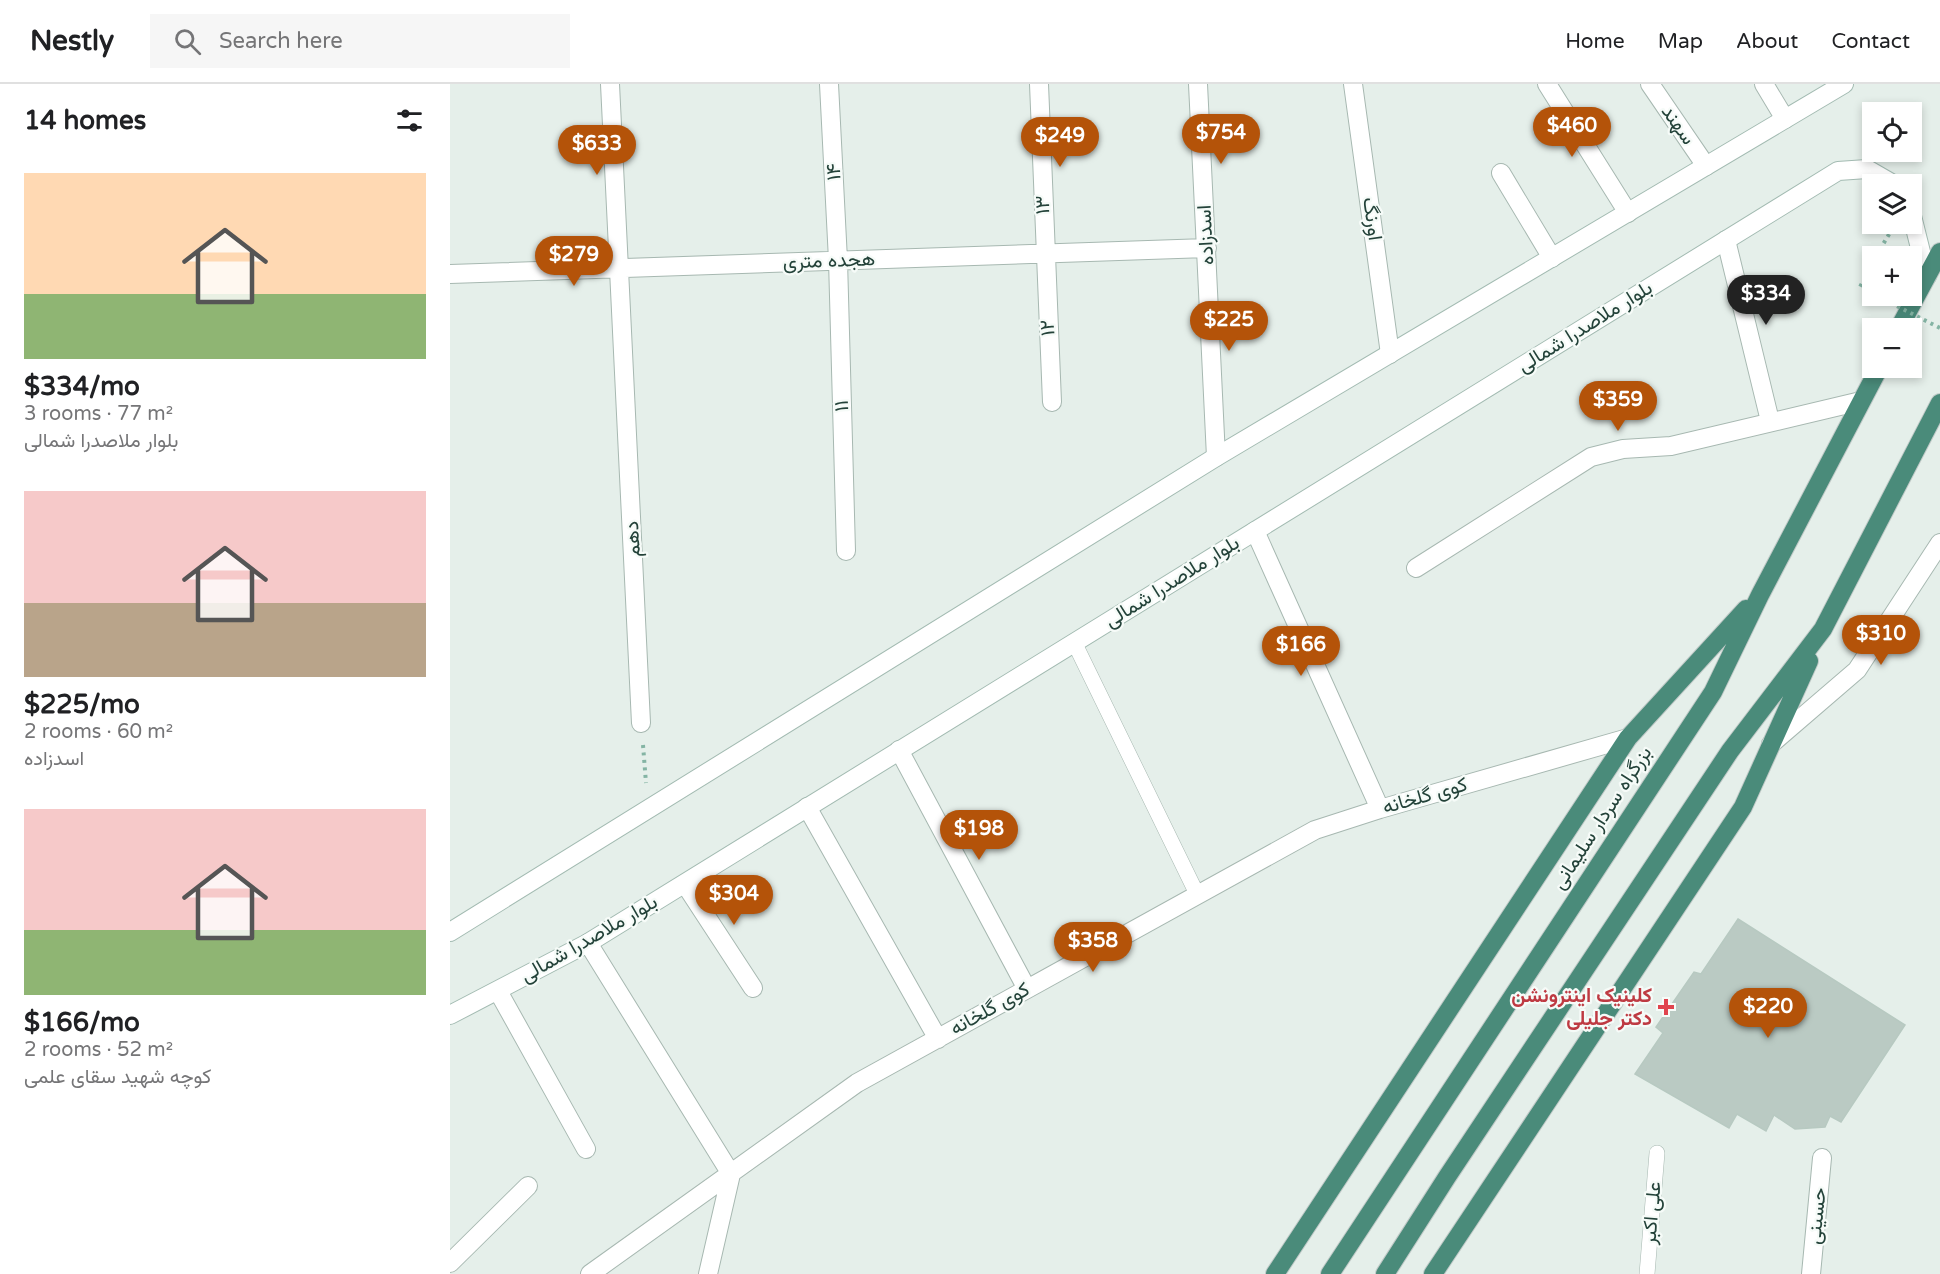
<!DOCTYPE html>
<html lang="en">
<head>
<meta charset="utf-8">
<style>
	:root { --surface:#fff; --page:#f6f6f6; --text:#202124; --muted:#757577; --line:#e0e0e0; --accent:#b45309 }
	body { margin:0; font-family:"Varela Round",Vazirmatn,sans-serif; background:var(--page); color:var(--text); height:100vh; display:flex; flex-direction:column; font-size:22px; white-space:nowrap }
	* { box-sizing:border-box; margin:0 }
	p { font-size:20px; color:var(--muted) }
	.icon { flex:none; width:33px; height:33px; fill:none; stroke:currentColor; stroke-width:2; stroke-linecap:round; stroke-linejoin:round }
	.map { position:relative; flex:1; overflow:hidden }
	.drawer { display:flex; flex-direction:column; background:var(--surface); width:450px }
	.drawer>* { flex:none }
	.controls { position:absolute; left:1412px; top:18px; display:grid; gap:12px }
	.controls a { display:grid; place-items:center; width:60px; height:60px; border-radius:0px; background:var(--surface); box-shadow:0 3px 9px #0003; font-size:30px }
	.price { position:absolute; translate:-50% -51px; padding:0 14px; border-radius:21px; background:var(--accent); color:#fff; font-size:20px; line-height:39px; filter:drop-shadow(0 2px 3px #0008) }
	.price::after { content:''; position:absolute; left:50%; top:36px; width:18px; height:14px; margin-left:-9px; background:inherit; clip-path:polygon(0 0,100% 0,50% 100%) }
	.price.active { background:#222; color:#fff }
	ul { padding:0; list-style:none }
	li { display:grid; align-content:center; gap:12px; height:318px; padding:0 24px }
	li span { display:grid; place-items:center; height:186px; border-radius:0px; color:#555 }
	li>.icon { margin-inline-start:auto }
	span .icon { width:108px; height:108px; fill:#fffc; stroke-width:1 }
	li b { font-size:26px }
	h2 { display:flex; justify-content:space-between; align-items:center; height:72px; padding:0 24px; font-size:26px }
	header { display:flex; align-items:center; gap:36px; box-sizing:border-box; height:84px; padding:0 30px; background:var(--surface); border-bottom:2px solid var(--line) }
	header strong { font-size:28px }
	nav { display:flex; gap:33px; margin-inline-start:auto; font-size:21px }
	.search { width:420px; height:54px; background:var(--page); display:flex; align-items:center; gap:15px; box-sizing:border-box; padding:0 21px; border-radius:0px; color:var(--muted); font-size:22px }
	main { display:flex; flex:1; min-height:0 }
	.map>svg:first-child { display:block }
	.building { fill:#bacac3; stroke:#b7c9c1; stroke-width:1.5 }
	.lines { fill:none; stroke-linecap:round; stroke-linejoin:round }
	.service-casing { stroke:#a7b8b1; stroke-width:16 }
	.minor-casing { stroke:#a7b8b1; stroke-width:20 }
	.tertiary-casing { stroke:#a7b8b1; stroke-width:20 }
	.secondary-casing { stroke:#a3bbb2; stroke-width:20 }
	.trunk-casing { stroke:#c1cac8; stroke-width:20 }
	.path { stroke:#84b4a4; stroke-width:4; stroke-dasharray:3 4.5; stroke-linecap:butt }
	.service { stroke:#fff; stroke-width:15 }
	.minor { stroke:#fff; stroke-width:18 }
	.tertiary { stroke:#fff; stroke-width:18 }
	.secondary { stroke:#fff; stroke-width:18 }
	.trunk { stroke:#4a8b7a; stroke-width:18 }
	.path-bridge { stroke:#84b4a4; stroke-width:4; stroke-dasharray:3 4.5; stroke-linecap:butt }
	.health-dot { fill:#e0444e; stroke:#f6fbf8; stroke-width:2 }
	.labels { text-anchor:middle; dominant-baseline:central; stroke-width:4.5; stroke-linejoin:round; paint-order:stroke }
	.street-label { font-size:20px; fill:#234239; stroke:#f6fbf8 }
	.health-label { font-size:20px; font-weight:bold; fill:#be3a42; stroke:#f6fbf8; text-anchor:end }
</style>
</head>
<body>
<header>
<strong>Nestly</strong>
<div class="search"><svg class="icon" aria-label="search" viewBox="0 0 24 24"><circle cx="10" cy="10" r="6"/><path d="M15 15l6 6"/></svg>Search here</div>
<nav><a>Home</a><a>Map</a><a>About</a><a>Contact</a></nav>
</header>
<main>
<section class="drawer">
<h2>14 homes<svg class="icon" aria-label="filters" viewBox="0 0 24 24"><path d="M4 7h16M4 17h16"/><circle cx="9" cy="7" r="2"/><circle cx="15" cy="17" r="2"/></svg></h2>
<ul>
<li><span style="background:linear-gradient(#ffd9b3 65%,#8fb573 0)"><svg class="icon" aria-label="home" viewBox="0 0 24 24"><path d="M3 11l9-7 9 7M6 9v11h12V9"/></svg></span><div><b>$334/mo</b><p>3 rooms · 77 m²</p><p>بلوار ملاصدرا شمالی</p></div></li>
<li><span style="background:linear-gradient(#f6c9c9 60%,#b9a48a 0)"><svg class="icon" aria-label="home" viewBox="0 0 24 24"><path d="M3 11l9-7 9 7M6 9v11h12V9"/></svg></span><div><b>$225/mo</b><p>2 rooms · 60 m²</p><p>اسدزاده</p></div></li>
<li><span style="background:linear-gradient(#f6c9c9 65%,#8fb573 0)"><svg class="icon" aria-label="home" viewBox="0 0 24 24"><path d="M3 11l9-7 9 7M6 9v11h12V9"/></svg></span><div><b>$166/mo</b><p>2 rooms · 52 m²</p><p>کوچه شهید سقای علمی</p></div></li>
</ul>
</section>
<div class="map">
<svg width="1490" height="1190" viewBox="0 0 1490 1190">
	<rect width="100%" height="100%" fill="#e5efea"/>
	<!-- building -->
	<path class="building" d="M1288,835L1455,941L1391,1038L1380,1032L1375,1043L1345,1045L1324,1031L1316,1047L1287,1030L1279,1044L1185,990L1213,949L1206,943L1244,888L1251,890Z"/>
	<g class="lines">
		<defs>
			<path id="service" d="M624,558L747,810
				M1197,1190L1207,1069"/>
			<path id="minor" d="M160,0L191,639
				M379,0L388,176L396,467
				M589,0L602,318
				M748,0L766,373
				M903,0L940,270
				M1097,0L1178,129
				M1200,0L1256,82
				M1314,0L1335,35
				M1051,89L1102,174
				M1276,156L1320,337
				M0,190L757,164
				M805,447L930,725
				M966,484L1141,373L1173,365L1221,362L1411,317
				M449,666L577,905
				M357,723L488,955
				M235,800L303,904
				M138,859L281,1090L258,1190
				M48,907L136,1065
				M0,1179L78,1102
				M140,1190L407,999L865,746L930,725L1178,654
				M1361,1190L1372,1074"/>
			<path id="tertiary" d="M1321,660L1407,586L1490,459"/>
			<path id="secondary" d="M1461,128L1477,192
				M0,848L766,373L1394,0
				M0,931L138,859L1388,87L1417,85L1443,100"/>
			<path id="trunk" d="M1449,244L1490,168
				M825,1190L1178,654L1296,525
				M880,1190L1263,608L1310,511L1429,284
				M935,1190L997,1093L1280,667L1373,545L1490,319
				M983,1190L1293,723L1359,577"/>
		</defs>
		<!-- service casing -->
		<use href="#service" class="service-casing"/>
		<!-- minor casing -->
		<use href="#minor" class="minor-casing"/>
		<!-- tertiary casing -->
		<use href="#tertiary" class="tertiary-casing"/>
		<!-- secondary casing -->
		<use href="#secondary" class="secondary-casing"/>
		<!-- trunk casing -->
		<use href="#trunk" class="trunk-casing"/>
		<!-- path -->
		<path class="path" d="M1426,172L1441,147
			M1422,180L1410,203L1422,209
			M193,661L196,699"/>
		<!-- service -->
		<use href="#service" class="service"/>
		<!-- minor -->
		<use href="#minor" class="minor"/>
		<!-- tertiary -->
		<use href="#tertiary" class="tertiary"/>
		<!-- secondary -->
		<use href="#secondary" class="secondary"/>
		<!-- trunk -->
		<use href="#trunk" class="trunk"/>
		<!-- path-bridge -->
		<path class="path-bridge" d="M1427,212L1490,244"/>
	</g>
	<!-- markers -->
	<path class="health-dot" d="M1213 914h6v6h6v6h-6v6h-6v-6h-6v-6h6z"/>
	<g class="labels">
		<!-- street labels -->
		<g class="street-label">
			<text transform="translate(1228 41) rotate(55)">سهند</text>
			<text transform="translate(384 88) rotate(-93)">۱۴</text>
			<text transform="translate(593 121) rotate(-92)">۱۳</text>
			<text transform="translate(922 135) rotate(82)">اورنگ</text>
			<text transform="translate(756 151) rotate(-93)">اسدزاده</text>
			<text transform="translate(379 177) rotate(-2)">هجده متری</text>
			<text transform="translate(1135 243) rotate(-32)">بلوار ملاصدرا شمالی</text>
			<text transform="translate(598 244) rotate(-93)">۱۲</text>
			<text transform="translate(392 322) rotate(-92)">۱۱</text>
			<text transform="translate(183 455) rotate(-93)">دهم</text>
			<text transform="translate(722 498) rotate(-32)">بلوار ملاصدرا شمالی</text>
			<text transform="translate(975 712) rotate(-16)">کوی گلخانه</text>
			<text transform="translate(1152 734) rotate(-57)">بزرگراه سردار سلیمانی</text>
			<text transform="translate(139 855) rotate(-30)">بلوار ملاصدرا شمالی</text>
			<text transform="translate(540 925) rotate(-29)">کوی گلخانه</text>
			<text transform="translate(1202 1129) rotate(-85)">علی اکبر</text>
			<text transform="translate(1367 1132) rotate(-84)">حسینی</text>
		</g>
		<!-- health labels -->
		<g class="health-label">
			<text x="1202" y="912">کلینیک اینترونشن<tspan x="1202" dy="23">دکتر جلیلی</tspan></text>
		</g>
	</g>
</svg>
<div class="controls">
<a><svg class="icon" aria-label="locate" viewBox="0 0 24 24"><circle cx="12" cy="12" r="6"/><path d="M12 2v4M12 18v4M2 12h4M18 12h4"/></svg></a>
<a><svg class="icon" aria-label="layers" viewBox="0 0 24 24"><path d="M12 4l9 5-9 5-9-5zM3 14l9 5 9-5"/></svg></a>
<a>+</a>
<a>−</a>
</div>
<b class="price" style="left:1122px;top:74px">$460</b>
<b class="price" style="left:771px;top:81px">$754</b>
<b class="price" style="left:610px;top:84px">$249</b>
<b class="price" style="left:147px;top:92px">$633</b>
<b class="price" style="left:124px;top:203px">$279</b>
<b class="price active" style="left:1316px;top:242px">$334</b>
<b class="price" style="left:779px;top:268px">$225</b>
<b class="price" style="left:1168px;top:348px">$359</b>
<b class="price" style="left:1431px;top:582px">$310</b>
<b class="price" style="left:851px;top:593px">$166</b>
<b class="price" style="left:529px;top:777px">$198</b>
<b class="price" style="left:284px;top:842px">$304</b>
<b class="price" style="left:643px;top:889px">$358</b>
<b class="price" style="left:1318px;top:955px">$220</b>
</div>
</main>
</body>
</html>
